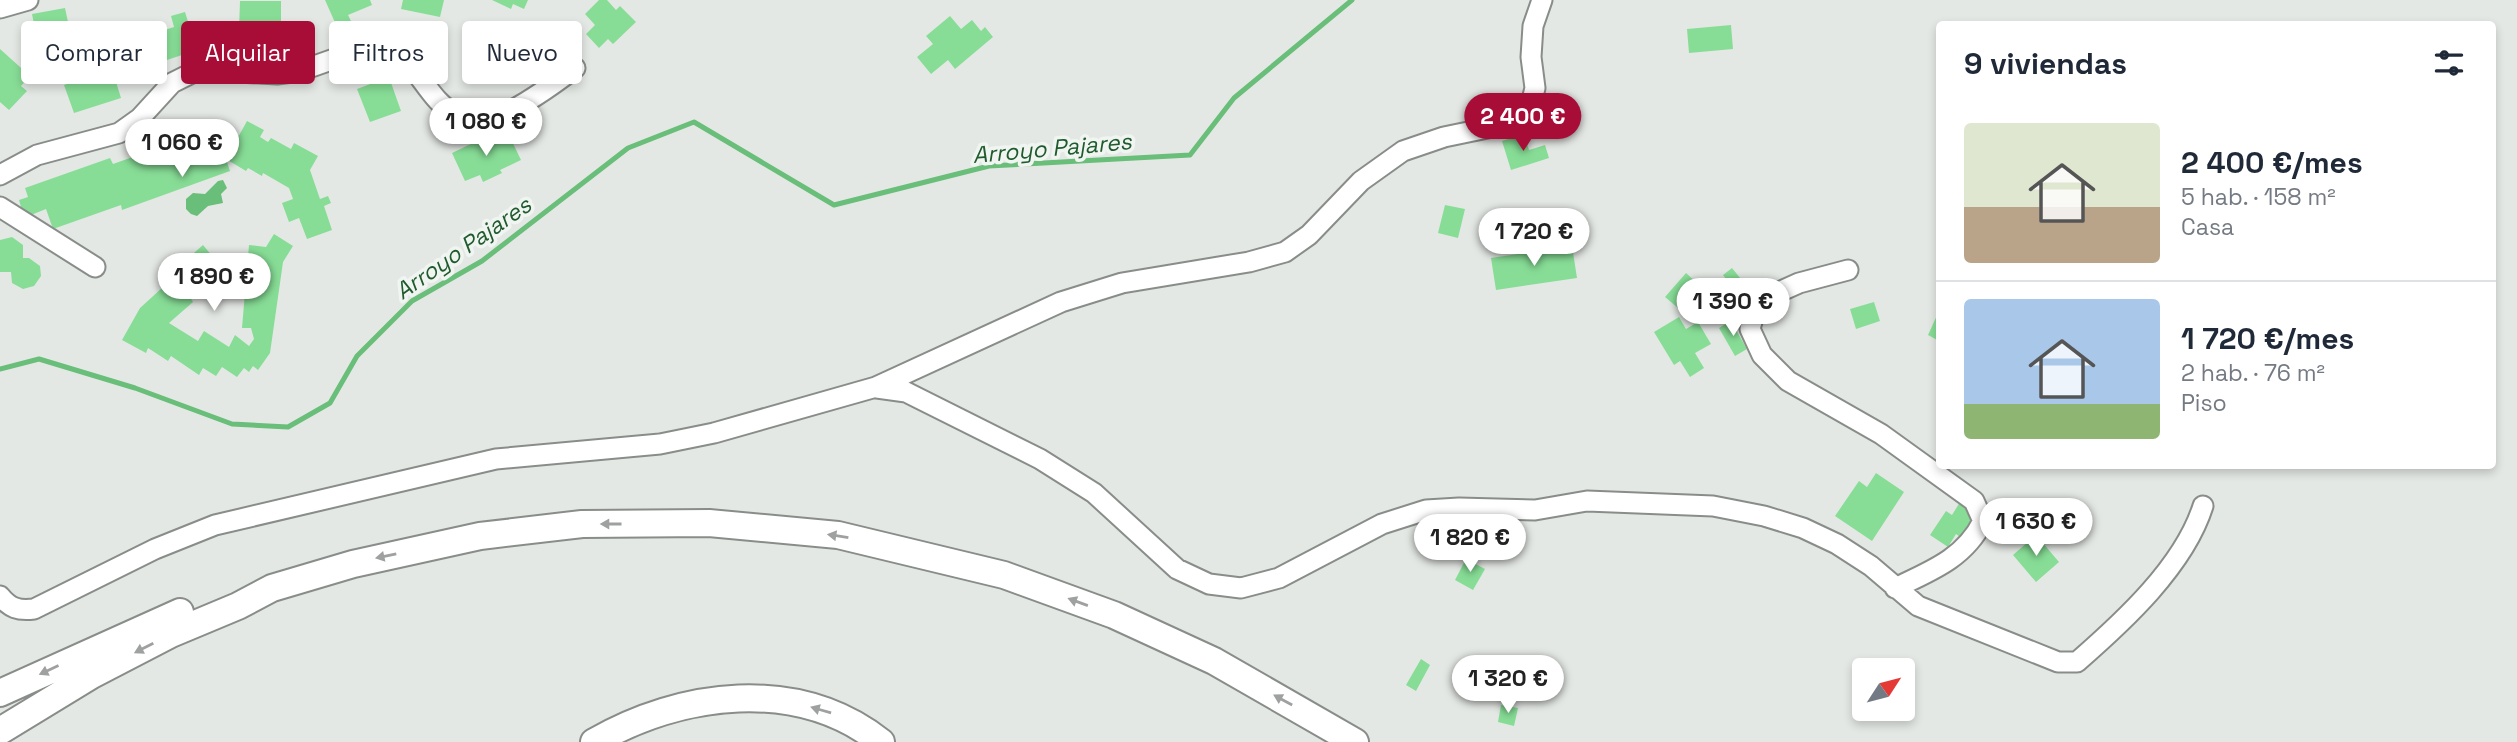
<!DOCTYPE html>
<html lang="es">
<head>
<meta charset="utf-8">
<style>
	:root { --surface:#fff; --page:#f6f6f7; --text:#1f2937; --muted:#747a83; --line:#e0e1e3; --accent:#a70d37 }
	body { margin:0; font-family:"Space Grotesk",sans-serif; background:var(--page); color:var(--text); height:100vh; display:flex; flex-direction:column; font-size:26px; white-space:nowrap }
	* { box-sizing:border-box; margin:0 }
	p { font-size:23px; color:var(--muted) }
	.icon { flex:none; width:38px; height:38px; fill:none; stroke:currentColor; stroke-width:2; stroke-linecap:round; stroke-linejoin:round }
	.map { position:relative; flex:1; overflow:hidden }
	.panel { position:absolute; left:1936px; top:21px; width:560px; height:448px; display:flex; flex-direction:column; background:var(--surface); border-radius:7px; box-shadow:0 4px 10px #0003 }
	.panel>* { flex:none }
	.hud { position:absolute; left:21px; top:21px; width:665px; height:63px; display:flex; gap:14px }
	.needle { width:46px; rotate:54deg }
	.tools { position:absolute; left:1852px; top:658px; display:grid; gap:14px }
	.tools a { display:grid; place-items:center; width:63px; height:63px; border-radius:7px; background:var(--surface); box-shadow:0 4px 10px #0003; font-size:35px }
	.price { position:absolute; translate:-50% -60px; padding:0 16px; border-radius:24px; background:#fff; color:#222; font-size:23px; line-height:46px; filter:drop-shadow(0 2px 4px #0008) }
	.price::after { content:''; position:absolute; left:50%; top:42px; width:21px; height:16px; margin-left:-10px; background:inherit; clip-path:polygon(0 0,100% 0,50% 100%) }
	.price.selected { background:var(--accent); color:#fff }
	ul { padding:0; list-style:none }
	li { display:flex; align-items:center; gap:21px; height:175px; padding:0 28px }
	li+li { border-top:2px solid var(--line) }
	li span { display:grid; place-items:center; flex:none; width:196px; height:140px; border-radius:7px; color:#555 }
	li>.icon { margin-inline-start:auto }
	span .icon { width:84px; height:84px; fill:#fffc; stroke-width:1 }
	li b { font-size:30px }
	h2 { display:flex; justify-content:space-between; align-items:center; height:84px; padding:0 28px; font-size:30px }
	.chip { padding:0 24px; border-radius:7px; background:var(--surface); box-shadow:0 4px 10px #0003; font-size:24px; line-height:63px }
	.chip.selected { background:var(--accent); color:#fff }
	.map>svg:first-child { display:block }
	.water { fill:#69be79 }
	.lines { fill:none; stroke-linecap:round; stroke-linejoin:round }
	.stream { stroke:#69be79; stroke-width:5 }
	.building { fill:#87dd96 }
	.minor-casing { stroke:#898d89; stroke-width:23 }
	.highway-casing { stroke:#898d89; stroke-width:30 }
	.minor { stroke:#fff; stroke-width:19 }
	.highway { stroke:#fff; stroke-width:26 }
	.oneway { fill:#9fa0a0 }
	.labels { text-anchor:middle; dominant-baseline:central; stroke-width:7; stroke-linejoin:round; paint-order:stroke }
	.water-label { font-size:23px; font-style:italic; fill:#1f5b2d; stroke:#f1f5f2 }
</style>
</head>
<body>
<div class="map">
<svg width="2517" height="742" viewBox="0 0 2517 742">
	<rect width="100%" height="100%" fill="#e4e8e4"/>
	<!-- water -->
	<path class="water" d="M223,180L227,188L221,194L223,203L208,206L197,216L191,214L186,209V199L193,193L205,194L218,181Z"/>
	<g class="lines">
		<!-- stream -->
		<path class="stream" d="M0,369L39,359L135,388L232,424L288,427L330,403L357,356L412,301L482,261L628,148L694,122L834,205L989,166L1190,155L1234,98L1352,0"/>
	</g>
	<!-- building -->
	<path class="building" d="M325,0H370L372,5L348,15L351,21L337,27Z
		M403,0H444L440,17L401,9Z
		M492,0H528L524,9L513,4L511,9Z
		M599,0H607L616,10L620,6L636,22L613,44L608,39L599,48L586,34L595,25L585,14Z
		M240,1H281V31L239,30Z
		M65,8L68,22L35,29L32,14Z
		M185,12L197,50L161,62L152,34L174,27L171,16Z
		M950,16L961,29L972,20L981,31L985,27L993,37L955,69L948,60L931,74L917,57L933,44L926,36Z
		M1731,25L1733,49L1689,53L1687,29Z
		M0,49L30,76L21,86L27,91L9,110L0,102Z
		M112,69L121,98L74,113L64,85Z
		M389,77L401,111L370,122L357,89Z
		M247,121L264,130L260,137L268,142L271,138L291,149L294,143L318,156L310,170L320,199L328,196L331,203L324,206L332,230L307,239L299,218L289,222L282,203L293,199L289,188L263,173L262,176L248,168L246,171L226,159L230,171L122,210L121,205L53,229L46,209L31,215L21,207L19,200L28,197L25,188L110,158L113,164L214,128L226,159Z
		M494,133L497,141L509,135L521,160L500,170L502,173L483,182L480,175L465,181L452,153Z
		M1524,134L1529,150L1545,145L1549,158L1511,170L1502,141Z
		M1445,205L1465,209L1458,238L1438,233Z
		M274,234L293,246L283,262L270,353L258,370L253,366L249,372L244,368L237,377L222,367L216,376L203,368L199,375L171,356L168,361L148,348L146,353L122,340L140,308L174,277L171,273L203,245L223,269L190,297L193,302L169,323L198,341L204,331L229,347L235,335L249,346L254,339L251,328H242L249,245L266,247Z
		M12,237L23,245V258H29L40,266L41,276L34,286L23,289L12,283L11,272H0V240Z
		M1572,246L1577,278L1496,290L1491,258Z
		M1732,268L1749,289L1739,296L1723,275Z
		M1686,273L1698,284L1678,308L1665,297Z
		M1874,302L1880,321L1856,329L1850,309Z
		M1939,311V341L1928,335Z
		M1679,317L1686,329L1698,322L1711,344L1695,353L1704,368L1690,377L1680,361L1674,365L1654,332Z
		M1731,321L1747,349L1735,356L1719,328Z
		M1876,473L1904,492L1872,541L1835,516L1859,481L1867,487Z
		M1960,502L1972,511V524L1963,539L1956,534L1948,547L1930,535L1946,511L1952,515Z
		M2036,535L2059,562L2036,582L2013,555Z
		M1466,559L1485,569L1473,590L1455,580Z
		M1421,659L1430,665L1416,691L1406,685Z
		M1501,705L1518,708L1514,726L1498,722Z"/>
	<g class="lines">
		<defs>
			<path id="minor" d="M0,8L28,0
				M0,175L37,155L119,133L140,118L172,83L198,70L277,74L300,71L368,47C416,44 420,97 457,115C461,117 468,121 472,122C499,125 554,84 575,68
				M0,207L95,267
				M1848,270L1799,283L1770,296L1755,310L1750,329L1762,355L1788,381L1881,434L1974,501L1983,521C1965,558 1931,571 1895,588
				M877,388L906,392L1040,459L1094,493L1177,569L1209,584L1241,588L1279,578L1382,524L1426,510L1459,508L1535,510L1587,501L1713,506L1764,516L1803,528L1837,544L1871,566L1918,606L2058,662H2077C2124,621 2184,566 2203,506
				M0,596C10,608 18,611 34,609L155,549L215,525L496,459L660,444L714,433L876,387L1061,302L1122,283L1249,262L1285,252L1309,235L1361,181L1403,151L1444,137L1502,125L1521,116L1531,104L1535,88L1531,57L1533,26L1542,0"/>
			<path id="highway" d="M0,693L180,612
				M0,731L92,675L171,634L238,606L272,588L353,564L480,536L582,524L709,523L838,535L1004,575L1114,615L1214,661L1355,742
				M594,742C681,692 797,676 881,742"/>
		</defs>
		<!-- minor casing -->
		<use href="#minor" class="minor-casing"/>
		<!-- highway casing -->
		<use href="#highway" class="highway-casing"/>
		<!-- minor -->
		<use href="#minor" class="minor"/>
		<!-- highway -->
		<use href="#highway" class="highway"/>
	</g>
	<!-- one-way arrows -->
	<defs><path id="oneway-solid" d="M-6-.8H1V-3.2L6.5 0L1 3.2V.8H-6Z" transform="scale(1.75)"/></defs>
	<g class="oneway">
		<use href="#oneway-solid" transform="translate(611 524) rotate(180)"/>
		<use href="#oneway-solid" transform="translate(838 536) rotate(-171)"/>
		<use href="#oneway-solid" transform="translate(386 556) rotate(168)"/>
		<use href="#oneway-solid" transform="translate(1078 602) rotate(-160)"/>
		<use href="#oneway-solid" transform="translate(144 648) rotate(153)"/>
		<use href="#oneway-solid" transform="translate(49 670) rotate(155)"/>
		<use href="#oneway-solid" transform="translate(1283 700) rotate(-151)"/>
		<use href="#oneway-solid" transform="translate(821 710) rotate(-164)"/>
	</g>
	<g class="labels">
		<!-- water labels -->
		<g class="water-label">
			<text transform="translate(1052 148) rotate(-5)">Arroyo Pajares</text>
			<text transform="translate(463 248) rotate(-35)">Arroyo Pajares</text>
		</g>
	</g>
</svg>
<div class="tools">
<a><svg class="needle" viewBox="-14 -14 28 28"><path d="M0-13l5 13h-10z" fill="#e53935"/><path d="M0 13l5-13h-10z" fill="#747a83"/></svg></a>
</div>
<b class="price selected" style="left:1523px;top:153px">2 400 €</b>
<b class="price" style="left:486px;top:158px">1 080 €</b>
<b class="price" style="left:182px;top:179px">1 060 €</b>
<b class="price" style="left:1534px;top:268px">1 720 €</b>
<b class="price" style="left:214px;top:313px">1 890 €</b>
<b class="price" style="left:1733px;top:338px">1 390 €</b>
<b class="price" style="left:2036px;top:558px">1 630 €</b>
<b class="price" style="left:1470px;top:574px">1 820 €</b>
<b class="price" style="left:1508px;top:715px">1 320 €</b>
<div class="hud">
<a class="chip">Comprar</a>
<a class="chip selected">Alquilar</a>
<a class="chip">Filtros</a>
<a class="chip">Nuevo</a>
</div>
<section class="panel">
<h2>9 viviendas<svg class="icon" aria-label="filters" viewBox="0 0 24 24"><path d="M4 7h16M4 17h16"/><circle cx="9" cy="7" r="2"/><circle cx="15" cy="17" r="2"/></svg></h2>
<ul>
<li><span style="background:linear-gradient(#dfe7d0 60%,#b9a48a 0)"><svg class="icon" aria-label="home" viewBox="0 0 24 24"><path d="M3 11l9-7 9 7M6 9v11h12V9"/></svg></span><div><b>2 400 €/mes</b><p>5 hab. · 158 m²</p><p>Casa</p></div></li>
<li><span style="background:linear-gradient(#a9c7e8 75%,#8fb573 0)"><svg class="icon" aria-label="home" viewBox="0 0 24 24"><path d="M3 11l9-7 9 7M6 9v11h12V9"/></svg></span><div><b>1 720 €/mes</b><p>2 hab. · 76 m²</p><p>Piso</p></div></li>
</ul>
</section>
</div>
</body>
</html>
